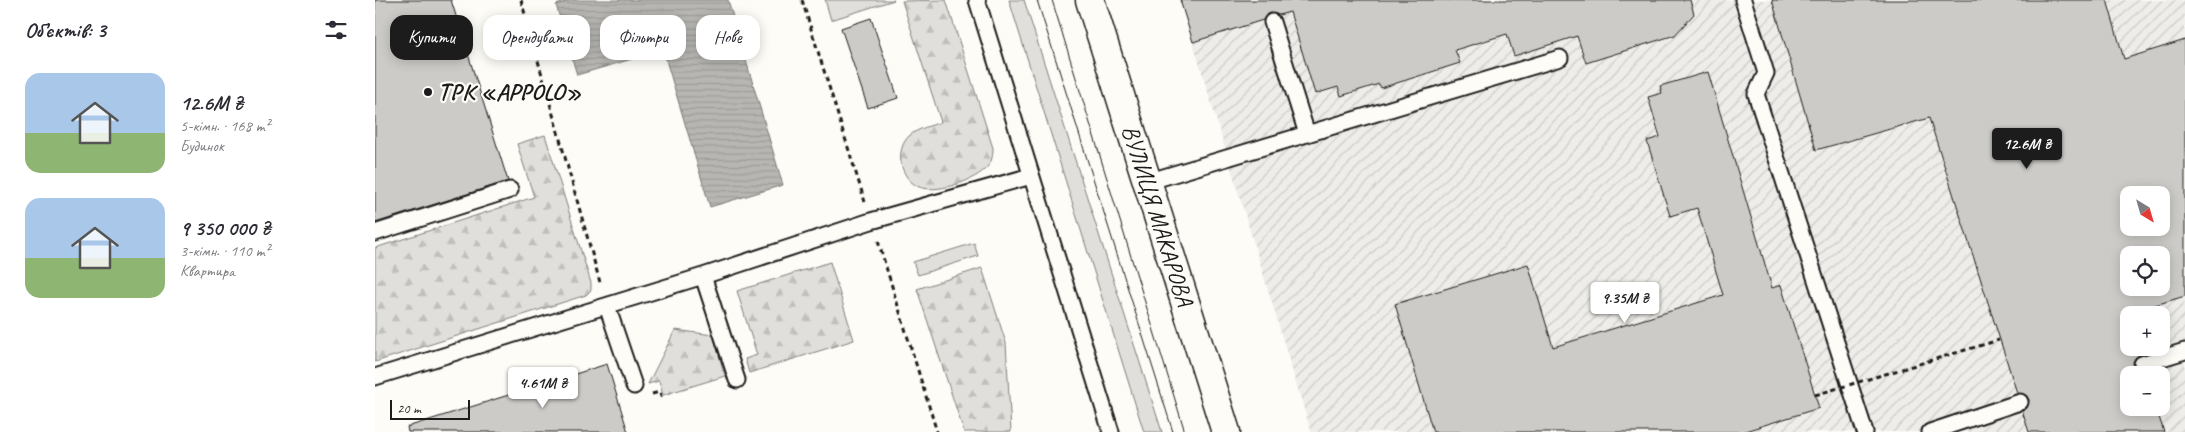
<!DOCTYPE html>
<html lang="uk">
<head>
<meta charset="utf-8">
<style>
	:root { --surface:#fff; --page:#f7f7f7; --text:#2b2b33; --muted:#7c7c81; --accent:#1c1c1c }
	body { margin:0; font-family:Caveat,sans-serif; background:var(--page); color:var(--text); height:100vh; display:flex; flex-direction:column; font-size:19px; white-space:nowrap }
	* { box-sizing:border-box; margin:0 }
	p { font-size:16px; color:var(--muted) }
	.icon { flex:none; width:28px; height:28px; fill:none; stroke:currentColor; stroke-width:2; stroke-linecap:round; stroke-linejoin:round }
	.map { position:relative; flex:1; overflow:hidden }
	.panel { display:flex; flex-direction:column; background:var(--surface); width:375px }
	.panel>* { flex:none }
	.top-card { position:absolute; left:15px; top:15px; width:475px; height:45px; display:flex; gap:10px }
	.needle { width:32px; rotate:143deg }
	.buttons { position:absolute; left:1745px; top:186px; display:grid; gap:10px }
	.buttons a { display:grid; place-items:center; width:50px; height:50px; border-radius:10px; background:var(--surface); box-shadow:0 2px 12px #0003; font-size:25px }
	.scale { position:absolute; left:15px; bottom:12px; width:80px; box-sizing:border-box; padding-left:5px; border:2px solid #1c1c1c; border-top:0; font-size:14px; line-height:18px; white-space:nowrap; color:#1c1c1c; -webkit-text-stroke:4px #fdfcf7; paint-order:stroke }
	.price { position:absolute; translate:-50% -42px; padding:0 11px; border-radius:5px; background:#fff; color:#222; font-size:16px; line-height:32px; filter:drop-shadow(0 1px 2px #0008) }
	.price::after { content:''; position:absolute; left:50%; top:30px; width:15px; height:11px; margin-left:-8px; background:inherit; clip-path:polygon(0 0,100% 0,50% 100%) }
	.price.on { background:var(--accent); color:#fff }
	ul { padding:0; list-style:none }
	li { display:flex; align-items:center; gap:15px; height:125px; padding:0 25px }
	li span { display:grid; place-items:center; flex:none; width:140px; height:100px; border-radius:15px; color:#555 }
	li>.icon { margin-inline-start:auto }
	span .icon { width:60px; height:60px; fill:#fffc; stroke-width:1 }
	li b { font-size:21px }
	h2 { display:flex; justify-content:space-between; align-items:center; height:60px; padding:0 25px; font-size:21px }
	.tag { padding:0 18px; border-radius:15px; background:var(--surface); box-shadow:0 2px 12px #0003; font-size:18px; line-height:45px }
	.tag.on { background:var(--accent); color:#fff }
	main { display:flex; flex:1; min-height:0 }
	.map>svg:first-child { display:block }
	.industrial { fill:url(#industrial-furrows); fill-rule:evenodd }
	.green { fill:#e0dfdb; stroke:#7e7e7c }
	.forest { fill:url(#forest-firs); stroke:#7e7e7c }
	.water { fill:url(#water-rules); stroke:#797876 }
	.building { fill:#cccbc8; stroke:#1c1c1c; fill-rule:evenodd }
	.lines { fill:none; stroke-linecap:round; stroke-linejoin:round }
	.lane-casing { stroke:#1c1c1c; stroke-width:19 }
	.primary-casing { stroke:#1c1c1c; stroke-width:31 }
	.path { stroke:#1c1c1c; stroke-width:3; stroke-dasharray:5 4; stroke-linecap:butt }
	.lane { stroke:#fdfcf7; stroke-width:15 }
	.primary { stroke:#fdfcf7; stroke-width:28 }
	.tram { stroke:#1c1c1c; stroke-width:1 }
	.path-bridge { stroke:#1c1c1c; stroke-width:3; stroke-dasharray:5 4; stroke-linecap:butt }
	.poi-dot { fill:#1c1c1c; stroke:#fdfcf7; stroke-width:2 }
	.labels { text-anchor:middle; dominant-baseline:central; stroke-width:4.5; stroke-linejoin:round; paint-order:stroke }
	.poi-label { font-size:24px; font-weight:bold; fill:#1c1c1c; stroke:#fdfcf7; text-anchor:start }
	.street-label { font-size:24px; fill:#1c1c1c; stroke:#fdfcf7 }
</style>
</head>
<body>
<main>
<section class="panel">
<h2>Об’єктів: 3<svg class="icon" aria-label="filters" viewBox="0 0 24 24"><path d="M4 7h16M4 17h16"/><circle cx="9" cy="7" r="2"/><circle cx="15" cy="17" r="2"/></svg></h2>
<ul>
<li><span style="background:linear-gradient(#a9c7e8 60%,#8fb573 0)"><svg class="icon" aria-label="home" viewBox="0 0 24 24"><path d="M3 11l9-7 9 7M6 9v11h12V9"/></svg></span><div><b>12.6M ₴</b><p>5-кімн. · 168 m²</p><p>Будинок</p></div></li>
<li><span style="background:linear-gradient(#a9c7e8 60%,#8fb573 0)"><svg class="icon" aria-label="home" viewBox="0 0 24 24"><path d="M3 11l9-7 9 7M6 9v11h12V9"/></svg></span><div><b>9 350 000 ₴</b><p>3-кімн. · 110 m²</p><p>Квартира</p></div></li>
</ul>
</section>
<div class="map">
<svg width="1810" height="432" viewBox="0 0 1810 432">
	<defs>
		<pattern id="industrial-furrows" width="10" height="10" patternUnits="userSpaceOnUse" patternTransform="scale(1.25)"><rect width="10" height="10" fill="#eeede9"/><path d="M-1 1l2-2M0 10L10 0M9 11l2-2" fill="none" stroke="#cccbc7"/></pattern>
		<pattern id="forest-firs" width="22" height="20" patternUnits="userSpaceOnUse" patternTransform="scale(1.25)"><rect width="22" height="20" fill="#e0dfdb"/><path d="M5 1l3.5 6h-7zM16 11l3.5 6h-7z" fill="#c0bfbb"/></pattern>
		<pattern id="water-rules" width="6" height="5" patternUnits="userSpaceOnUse" patternTransform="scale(1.25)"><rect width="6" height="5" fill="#b7b6b2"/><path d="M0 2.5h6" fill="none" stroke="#9d9c98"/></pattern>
	</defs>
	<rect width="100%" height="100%" fill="#fdfcf7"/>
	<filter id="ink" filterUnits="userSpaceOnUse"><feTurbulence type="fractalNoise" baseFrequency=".02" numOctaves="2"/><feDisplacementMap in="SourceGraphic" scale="10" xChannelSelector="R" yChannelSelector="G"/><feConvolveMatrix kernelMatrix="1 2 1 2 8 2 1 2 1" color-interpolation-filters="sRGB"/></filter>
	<g filter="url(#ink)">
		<!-- industrial -->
		<path class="industrial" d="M805,0H1810V432H936ZM1754,195H1786V228H1754ZM1754,255H1786V288H1754ZM1754,315H1786V348H1754ZM1754,375H1786V408H1754Z"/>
		<!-- green -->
		<path class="green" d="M450,0H519L456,20Z
			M634,0H649L787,432H769Z
			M599,243L603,256L543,275L538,262Z"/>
		<!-- forest -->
		<path class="forest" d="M571,0L618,148C618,155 617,161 613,166C602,181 558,195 542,186C524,176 520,150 534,136C543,128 556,126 566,122L527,1Z
			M170,135L216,283V290L211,295L0,362V248L159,197L142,144Z
			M455,262L479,340L374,373L370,359L382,355L362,291Z
			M607,268L631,343L636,432H589L542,289Z
			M300,330L338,335L350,376L288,395L284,381L273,384Z"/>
		<!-- water -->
		<path class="water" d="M196,0H353L408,185L335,207L288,50L202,75L181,5Z"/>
		<!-- building -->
		<path class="building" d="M0,0H76L133,181L0,223Z
			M805,0H1315L1319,14L1300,35L1211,63L1202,36L1139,56L1132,34L1080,50L1085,63L1006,88L1004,84L966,96L963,87L940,94L915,12L904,15L895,13L888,20L818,42Z
			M1397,0H1732L1749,59L1810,40V296L1754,313V348H1762L1764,355L1760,358L1758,366L1761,371L1770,373L1771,375H1754V408H1781L1789,432H1654L1647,411L1652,408L1654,400L1651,395L1642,393L1554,118L1441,150ZM1754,195H1786V228H1754ZM1754,255H1786V288H1754Z
			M496,18L523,98L493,108L466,28Z
			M1333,72L1397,288L1406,285L1444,408L1367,432H1058L1020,304L1153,264L1178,347L1348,295L1322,208L1295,216L1272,141L1285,137L1273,97L1287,93L1285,86Z
			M232,364L253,432H33L32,427Z"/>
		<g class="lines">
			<defs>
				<path id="lane" d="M602,0L736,432
					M1368,0L1391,73L1381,94L1490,432
					M897,22L932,134
					M772,182L1185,58
					M0,233L135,190
					M328,276L362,380
					M232,306L259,386
					M1767,364L1810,351
					M0,377L328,276L496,221L656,176
					M1555,432L1645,402"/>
				<g id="primary">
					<path id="s1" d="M715,0L851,432"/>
				</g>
			</defs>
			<!-- lane casing -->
			<use href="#lane" class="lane-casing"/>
			<!-- primary casing -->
			<use href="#primary" class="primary-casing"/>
			<!-- path -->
			<path class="path" d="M146,0L226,286
				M427,0L490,202
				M503,241L562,432
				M277,394L285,392L287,401"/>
			<!-- lane -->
			<use href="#lane" class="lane"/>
			<!-- primary -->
			<use href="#primary" class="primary"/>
			<!-- tram -->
			<path class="tram" d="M662,0L798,432
				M677,0L810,432"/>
			<!-- path-bridge -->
			<path class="path-bridge" d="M1440,395L1624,340"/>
		</g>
	</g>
	<!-- markers -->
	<circle class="poi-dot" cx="53" cy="92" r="5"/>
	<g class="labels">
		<!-- poi labels -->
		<g class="poi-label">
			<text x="63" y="92">ТРК «APPOLO»</text>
		</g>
		<!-- street labels -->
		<g class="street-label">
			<text stroke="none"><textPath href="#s1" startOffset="226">ВУЛИЦЯ МАКАРОВА</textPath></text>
		</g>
	</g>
</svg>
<div class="buttons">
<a><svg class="needle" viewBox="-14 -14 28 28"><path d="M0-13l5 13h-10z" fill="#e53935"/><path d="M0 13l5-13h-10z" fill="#7c7c81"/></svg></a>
<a><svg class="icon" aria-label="locate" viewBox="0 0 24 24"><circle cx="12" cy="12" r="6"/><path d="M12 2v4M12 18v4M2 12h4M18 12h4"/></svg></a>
<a>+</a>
<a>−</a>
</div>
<div class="scale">20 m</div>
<b class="price on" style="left:1652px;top:170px">12.6M ₴</b>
<b class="price" style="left:1250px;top:324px">9.35M ₴</b>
<b class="price" style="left:168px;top:409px">4.61M ₴</b>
<div class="top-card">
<a class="tag on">Купити</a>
<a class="tag">Орендувати</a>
<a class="tag">Фільтри</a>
<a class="tag">Нове</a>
</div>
</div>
</main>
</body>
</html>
